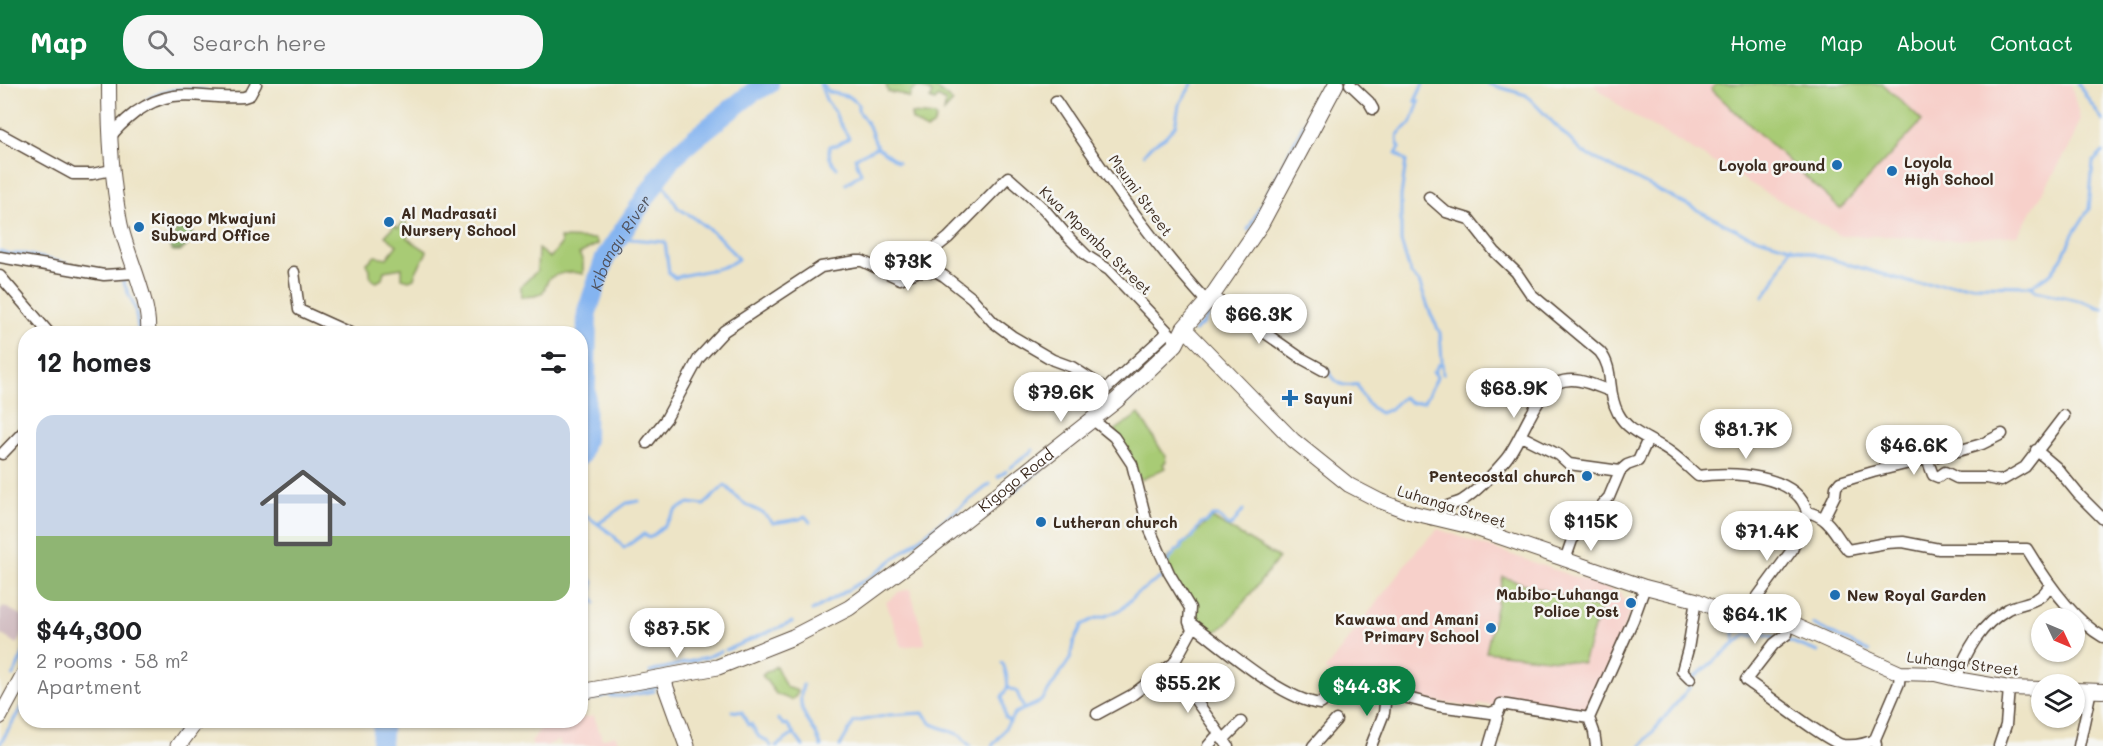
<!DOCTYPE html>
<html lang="en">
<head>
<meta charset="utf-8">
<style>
	:root { --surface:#fff; --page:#f6f6f6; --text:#202124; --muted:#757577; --line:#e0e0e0; --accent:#0b8043 }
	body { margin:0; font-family:Mali,sans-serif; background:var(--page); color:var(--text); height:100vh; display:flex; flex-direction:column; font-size:22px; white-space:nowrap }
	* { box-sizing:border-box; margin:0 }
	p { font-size:20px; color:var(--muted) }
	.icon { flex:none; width:33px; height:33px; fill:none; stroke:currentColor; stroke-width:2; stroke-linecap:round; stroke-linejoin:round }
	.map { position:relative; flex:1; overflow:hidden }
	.details { position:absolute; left:18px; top:242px; width:570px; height:402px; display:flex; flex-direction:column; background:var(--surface); border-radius:24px; box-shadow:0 2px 4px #0004 }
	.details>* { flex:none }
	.needle { width:39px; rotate:134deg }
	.fabs { position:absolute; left:2031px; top:524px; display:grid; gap:12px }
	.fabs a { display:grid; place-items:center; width:54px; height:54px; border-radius:50%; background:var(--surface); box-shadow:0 2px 4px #0004; font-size:30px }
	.price { position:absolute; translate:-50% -51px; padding:0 14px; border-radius:21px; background:#fff; color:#222; font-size:20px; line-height:39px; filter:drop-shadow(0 2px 3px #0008) }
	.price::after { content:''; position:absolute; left:50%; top:36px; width:18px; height:14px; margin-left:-9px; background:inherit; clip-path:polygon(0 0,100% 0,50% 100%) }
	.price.current { background:var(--accent); color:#fff }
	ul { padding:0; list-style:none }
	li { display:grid; align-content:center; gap:12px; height:318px; padding:0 18px }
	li+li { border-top:2px solid var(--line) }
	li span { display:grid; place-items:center; height:186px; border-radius:18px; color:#555 }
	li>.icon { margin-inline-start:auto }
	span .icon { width:108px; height:108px; fill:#fffc; stroke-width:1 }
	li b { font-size:26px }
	h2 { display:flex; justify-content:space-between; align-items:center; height:72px; padding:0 18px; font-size:26px }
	header { display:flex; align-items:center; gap:36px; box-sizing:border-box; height:84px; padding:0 30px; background:var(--accent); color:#fff }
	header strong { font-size:28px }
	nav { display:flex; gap:33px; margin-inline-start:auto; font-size:21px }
	.search { width:420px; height:54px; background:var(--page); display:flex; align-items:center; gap:15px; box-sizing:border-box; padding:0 21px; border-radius:24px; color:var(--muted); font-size:22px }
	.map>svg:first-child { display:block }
	.built { fill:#f7d0ca }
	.industrial { fill:#d2bec2 }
	.green { fill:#a8cb74; stroke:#727a49; stroke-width:1.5 }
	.forest { fill:#86af66; stroke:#606c42; stroke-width:1.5 }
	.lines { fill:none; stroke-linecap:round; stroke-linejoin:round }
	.stream { stroke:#84b4f0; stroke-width:3 }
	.river { stroke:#84b4f0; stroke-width:20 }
	.minor-casing { stroke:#564637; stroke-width:13 }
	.tertiary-casing { stroke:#564637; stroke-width:16 }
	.secondary-casing { stroke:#564637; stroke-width:17 }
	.minor { stroke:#fff; stroke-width:10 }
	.tertiary { stroke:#fff; stroke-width:14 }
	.secondary { stroke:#fff; stroke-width:15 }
	.poi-dot { fill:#1f6fb2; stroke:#f6f6f2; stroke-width:2 }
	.labels { text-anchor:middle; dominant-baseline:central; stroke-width:5; stroke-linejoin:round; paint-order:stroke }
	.poi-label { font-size:15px; font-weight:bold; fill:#3b2a1e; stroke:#f6f6f2; text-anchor:start }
	.street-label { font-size:15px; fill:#3b2a1e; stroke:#f6f6f2 }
	.water-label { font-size:16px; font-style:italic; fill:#51535d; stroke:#f6f6f2 }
</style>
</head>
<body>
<header>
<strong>Map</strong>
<div class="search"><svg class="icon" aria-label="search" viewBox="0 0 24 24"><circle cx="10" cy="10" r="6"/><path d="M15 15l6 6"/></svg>Search here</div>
<nav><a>Home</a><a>Map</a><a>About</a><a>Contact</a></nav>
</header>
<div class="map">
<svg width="2103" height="662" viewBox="0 0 2103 662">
	<rect width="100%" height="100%" fill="#f6f6f2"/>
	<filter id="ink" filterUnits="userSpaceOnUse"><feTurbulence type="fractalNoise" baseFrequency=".0167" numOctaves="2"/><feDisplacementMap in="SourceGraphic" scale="12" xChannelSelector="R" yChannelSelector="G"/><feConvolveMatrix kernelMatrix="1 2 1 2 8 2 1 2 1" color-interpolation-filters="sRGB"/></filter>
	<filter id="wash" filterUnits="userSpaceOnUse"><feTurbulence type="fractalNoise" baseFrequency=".008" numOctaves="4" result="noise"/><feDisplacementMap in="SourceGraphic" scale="24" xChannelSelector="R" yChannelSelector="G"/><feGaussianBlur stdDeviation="1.35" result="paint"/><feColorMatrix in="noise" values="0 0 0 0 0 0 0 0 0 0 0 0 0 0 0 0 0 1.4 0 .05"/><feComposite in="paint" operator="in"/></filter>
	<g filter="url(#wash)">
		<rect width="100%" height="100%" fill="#ede4c6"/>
		<!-- built -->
		<path class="built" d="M1592,0H2071L2080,36L2071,60L2018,151L1955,156L1892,152H1841L1626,27Z
			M1438,445L1621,509L1622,514L1634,519L1588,632L1479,620L1477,624L1414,614L1344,596L1325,586L1416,467Z
			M910,505L925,558V560L902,563L886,518L895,512L898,508Z
			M594,632L602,655L615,651L621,662H561L559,656L546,662H533L531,658L545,638L580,636L581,634Z"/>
		<!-- industrial -->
		<path class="industrial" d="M3,522L25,533V544L17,560L0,550V527Z"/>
		<!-- green -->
		<path class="green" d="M886,0H931L953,18L944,28L946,18L938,13L935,17L930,15L932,9L919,2L911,8L909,14L901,10L888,8Z
			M1716,0H1883L1922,37L1840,125L1711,5Z
			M911,30L935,32L936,36L933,42L926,46L912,36Z
			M405,136L409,149L407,154L427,167C424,176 415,186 414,194L409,196L402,194V184L384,187L382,195L377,198C371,196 370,193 370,187L366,180L375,172L387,174L397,161L385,152L395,141L398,144Z
			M560,154L595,155L598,160L579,170L583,177V190C569,186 561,189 549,194L543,208L535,212L521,213V202L537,187L538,165L550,174L561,160Z
			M1139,330L1165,372L1166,378L1163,380L1165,384L1141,396L1114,347Z
			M1212,434L1279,474L1228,538L1219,546L1208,548L1193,535L1166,476Z
			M1503,493L1600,525L1583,579L1486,568Z
			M776,582L786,603L798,607L796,612L791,616L776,610L762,591Z"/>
		<!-- forest -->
		<path class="forest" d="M178,145H191L194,155L187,158V162L180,167H173L164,155L175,153V148Z"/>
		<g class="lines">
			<!-- stream -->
			<path class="stream" d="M820,0L827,18L835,28L838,36L849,54L837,61L830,62C827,72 831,77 837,84
				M822,0L829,8L850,13L858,20V26L869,42L877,63L898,78
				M1423,0L1415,17L1419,18L1411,40C1402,46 1392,51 1400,64L1396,69L1406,77L1401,112V158L1411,190L1419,198L1431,231L1440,249L1443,290
				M1488,0L1526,11L1582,68L1745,150L1916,200L2031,202L2036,207L2081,217L2103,225
				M2078,0L2103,37
				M147,16C166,3 185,3 207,7
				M1144,70L1151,62L1165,53L1175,42L1179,21L1192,0
				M846,100L861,89L855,74L877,63
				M1248,146L1325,0
				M619,154L665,158L669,189L675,194C696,186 719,189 738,175L721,155L693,133L678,124L660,94
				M0,167L9,170H25L68,180
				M122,195L135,224L139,249
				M2031,202L2051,189L2062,174L2073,150L2089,125L2093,78L2103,68
				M1763,213L1772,201L1791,162
				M1194,247L1203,240L1211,224
				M1328,286C1335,298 1342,305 1357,300C1361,312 1369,323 1380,329L1389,326L1403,313L1411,319L1424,318L1436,296L1437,292L1433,288H1435L1438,281L1442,279
				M1101,338L1140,308L1160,286
				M1065,366L1093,346
				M1010,384L1033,366
				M998,393L1006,387
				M1011,409L1043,384
				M580,427L613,451L624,464L644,450L649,454L651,453L664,442L676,426L689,419L704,421L725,401C732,408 737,414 745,420C758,428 761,425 773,439L800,435L805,432L810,438
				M598,440L627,419L639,417
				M1167,479L1176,467L1181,465L1182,460L1191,455L1201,439H1205L1213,432H1218L1229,442L1232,441L1243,426
				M580,480L593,499L591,510L595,519
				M812,527L873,491L990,400
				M1733,536L1735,560
				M1813,540L1869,568
				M776,545L792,538
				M1784,555L1818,568
				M726,566L773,546
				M1002,579C1005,582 1009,599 1007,604C1006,607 1003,610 1002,613L1005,633L1010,638
				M650,588L707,573L721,567
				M13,592L26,564
				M803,601C794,631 814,638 821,662
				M1008,604L1017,608L1024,625
				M631,606L660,602
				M610,612H625L654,607
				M580,619L610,610
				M732,627L742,628L748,641L751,640L759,653L766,656L771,662
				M778,635L784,641L787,640L803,662
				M0,660L26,615
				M168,662L184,642
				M776,662L794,650
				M840,662L854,638L889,631L923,629L932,640L960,651L970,662
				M992,662L1000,652L1015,629L1036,620L1043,615L1070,575L1073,560L1082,541L1094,535L1106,532L1122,525L1136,510L1165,491
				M1641,662L1689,604L1692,595L1747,550L1750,552L1764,550L1777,554"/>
			<!-- river -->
			<g class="river">
				<path id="s1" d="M580,372L585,355L587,228L605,174L672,74L695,54L753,8L769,0"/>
				<path d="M381,662L383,636"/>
			</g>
		</g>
	</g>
	<g filter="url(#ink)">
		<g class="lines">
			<defs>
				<path id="minor" d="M1350,0L1369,18L1373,25
					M1056,17C1103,87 1150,156 1207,218
					M0,50L73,90H92L112,86
					M110,54C116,44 127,35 136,28C177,0 198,16 244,13L250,11L256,0
					M1429,113L1446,128L1469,135L1495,168L1516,188L1531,210L1600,268C1615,286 1606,307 1618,329C1628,349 1652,355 1670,368C1680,375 1689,384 1698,392C1730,387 1798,390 1807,428C1831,433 1835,452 1848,466L1886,459L1903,458L1939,465H2027C2045,495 2072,535 2103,553
					M0,173L104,191L135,189
					M919,187L922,178L933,166L948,154L1008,93L1044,125L1070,155L1087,172L1109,186L1172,252
					M294,188L299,226L350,249
					M0,192L49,249
					M1212,212L1301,274L1323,286
					M1092,335L1114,353L1132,380L1147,439L1169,489L1190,524L1189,538L1192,546L1174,579L1132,611L1097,630
					M1521,352L1559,371L1569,380L1620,387
					M647,359L666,335L699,274L724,247L821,183L857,177H862L900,195L919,187L937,188L944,192L972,214L993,238L1012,252L1053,276L1072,283L1106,305L1168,248
					M2036,366L2056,383L2079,411L2103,435
					M2,370L26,345
					M1927,375L1933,391L1938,393L1945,388L1957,394H1986L2001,397L2025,383L2064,332
					M1431,435C1437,430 1443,424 1450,421C1454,419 1459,419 1463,416C1477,407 1495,388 1506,375C1521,357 1537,307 1557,299C1575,291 1593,301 1610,307
					M1823,435L1835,411L1836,403L1840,398L1873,388L1958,367L1982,360L2002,350
					M1565,476L1572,456L1609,413L1620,387L1627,381L1638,377L1648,355
					M1727,530L1753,519L1792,466L1807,428
					M1189,538C1224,563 1279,614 1320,620L1322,619L1331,600L1336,596L1380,611L1400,612L1438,622L1491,629L1495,627
					M1789,539L1787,550L1774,560L1746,596C1764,608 1827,658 1843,661C1854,662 1866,660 1875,655
					M1174,579L1192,611L1228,662
					M1690,595L1682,587L1688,565L1696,516
					M1956,595C1967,566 1980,541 2008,525C2024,517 2040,521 2050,500
					M1223,656L1241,638
					M1876,661L1875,655L1899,599L1900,589
					M1208,662L1215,654L1221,652
					M1313,662L1336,636
					M1371,662L1384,629L1386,610
					M1489,662L1497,635L1495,627H1499L1501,620L1589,634
					M1596,662L1594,648L1589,634L1633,536L1645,503
					M1999,662L2006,641L2009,604
					M2079,662L2091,606"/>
				<path id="tertiary" d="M109,0C109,46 111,92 120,138C126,170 151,217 148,249
					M1184,244L1293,356L1349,401L1380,417L1409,428L1468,442L1645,503L1696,516L1727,530L1789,539L1900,589L1935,590L1956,595L2009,604L2042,605
					M2074,606L2103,607
					M0,633L26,585"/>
				<g id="secondary">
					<path d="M664,594L666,604L687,662"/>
					<path id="s2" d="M580,608L718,583L793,553L849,524L913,477L1117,316L1176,260L1184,244L1212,212L1261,140L1336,0"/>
					<path d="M178,662L197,636"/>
				</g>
			</defs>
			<!-- minor casing -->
			<use href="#minor" class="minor-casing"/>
			<!-- tertiary casing -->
			<use href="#tertiary" class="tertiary-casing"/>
			<!-- secondary casing -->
			<use href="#secondary" class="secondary-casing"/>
			<!-- minor -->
			<use href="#minor" class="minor"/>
			<!-- tertiary -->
			<use href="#tertiary" class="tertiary"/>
			<!-- secondary -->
			<use href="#secondary" class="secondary"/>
		</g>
	</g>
	<!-- markers -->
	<g class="poi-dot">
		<circle cx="1837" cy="81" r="6"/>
		<circle cx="1892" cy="87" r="6"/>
		<circle cx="389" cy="138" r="6"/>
		<circle cx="139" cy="143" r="6"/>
		<path d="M1287 305h6v6h6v6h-6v6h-6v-6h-6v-6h6z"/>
		<circle cx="1587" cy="392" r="6"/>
		<circle cx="1041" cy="438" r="6"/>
		<circle cx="1835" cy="511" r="6"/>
		<circle cx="1631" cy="519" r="6"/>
		<circle cx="1491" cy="544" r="6"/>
	</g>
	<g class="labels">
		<!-- poi labels -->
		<g class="poi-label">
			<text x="1904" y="78">Loyola<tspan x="1904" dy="17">High School</tspan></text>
			<text x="1825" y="81" text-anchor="end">Loyola ground</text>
			<text x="401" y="129">Al Madrasati<tspan x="401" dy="17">Nursery School</tspan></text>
			<text x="151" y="134">Kigogo Mkwajuni<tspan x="151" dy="17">Subward Office</tspan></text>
			<text x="1304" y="314">Sayuni</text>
			<text x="1575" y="392" text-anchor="end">Pentecostal church</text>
			<text x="1053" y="438">Lutheran church</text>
			<text x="1619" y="510" text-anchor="end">Mabibo-Luhanga<tspan x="1619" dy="17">Police Post</tspan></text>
			<text x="1847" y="511">New Royal Garden</text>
			<text x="1479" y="535" text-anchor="end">Kawawa and Amani<tspan x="1479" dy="17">Primary School</tspan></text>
		</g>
		<!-- street labels -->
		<g class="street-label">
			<text transform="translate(1141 111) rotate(54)">Msumi Street</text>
			<text transform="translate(1096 156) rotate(44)">Kwa Mpemba Street</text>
			<text stroke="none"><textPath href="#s2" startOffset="494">Kigogo Road</textPath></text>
			<text transform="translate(1452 422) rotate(17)">Luhanga Street</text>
			<text transform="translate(1963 579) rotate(7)">Luhanga Street</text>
		</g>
		<!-- water labels -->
		<g class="water-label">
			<text stroke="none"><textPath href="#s1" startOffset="222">Kibangu River</textPath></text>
		</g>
	</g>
</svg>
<div class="fabs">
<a><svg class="needle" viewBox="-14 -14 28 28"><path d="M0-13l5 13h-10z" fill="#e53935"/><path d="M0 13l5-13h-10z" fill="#757577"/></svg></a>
<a><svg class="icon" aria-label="layers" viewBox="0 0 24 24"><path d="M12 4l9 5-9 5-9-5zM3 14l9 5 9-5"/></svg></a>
</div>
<b class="price" style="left:908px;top:208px">$73K</b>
<b class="price" style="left:1259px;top:261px">$66.3K</b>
<b class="price" style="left:1514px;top:335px">$68.9K</b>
<b class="price" style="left:1061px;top:339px">$79.6K</b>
<b class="price" style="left:1746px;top:376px">$81.7K</b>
<b class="price" style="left:1914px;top:392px">$46.6K</b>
<b class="price" style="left:1591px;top:468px">$115K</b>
<b class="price" style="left:1767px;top:478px">$71.4K</b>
<b class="price" style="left:1755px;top:561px">$64.1K</b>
<b class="price" style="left:677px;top:575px">$87.5K</b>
<b class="price" style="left:1188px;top:630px">$55.2K</b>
<b class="price current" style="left:1367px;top:633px">$44.3K</b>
<section class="details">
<h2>12 homes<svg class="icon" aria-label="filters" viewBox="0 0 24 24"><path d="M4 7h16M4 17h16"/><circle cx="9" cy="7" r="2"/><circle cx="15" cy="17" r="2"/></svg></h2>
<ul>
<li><span style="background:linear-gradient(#c9d6e8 65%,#8fb573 0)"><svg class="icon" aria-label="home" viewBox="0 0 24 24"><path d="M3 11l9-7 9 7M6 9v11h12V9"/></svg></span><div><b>$44,300</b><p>2 rooms · 58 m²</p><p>Apartment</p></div></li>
</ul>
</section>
</div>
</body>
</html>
